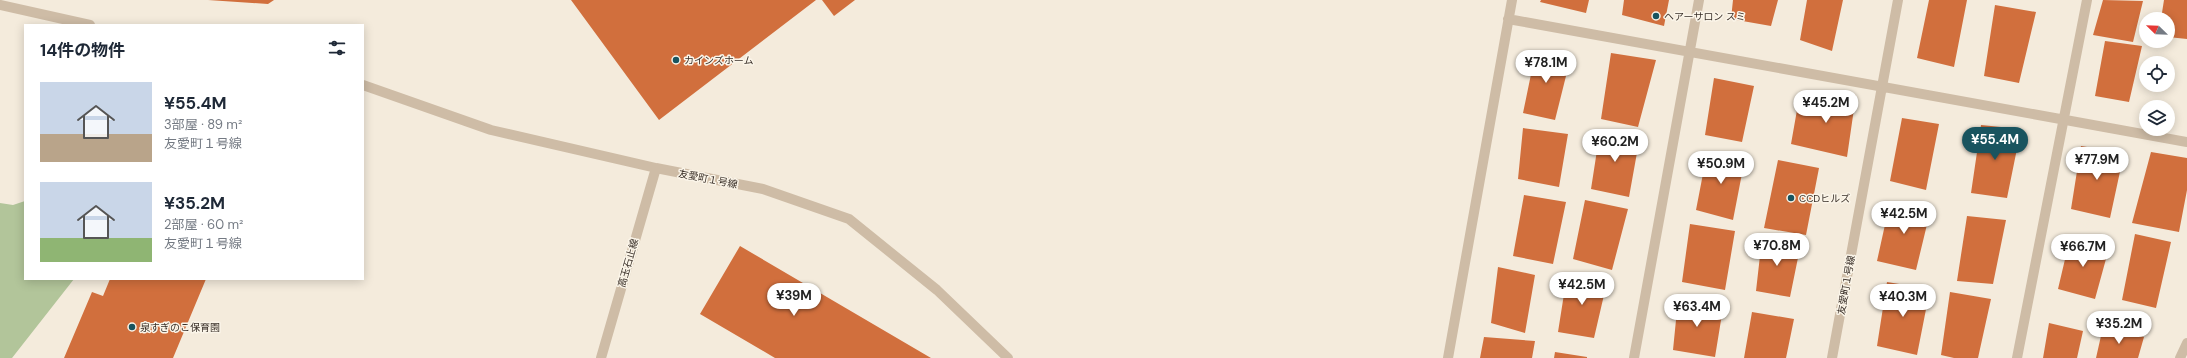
<!DOCTYPE html>
<html lang="ja">
<head>
<meta charset="utf-8">
<style>
	:root { --surface:#fff; --page:#f2f2f3; --text:#1f2937; --muted:#747a83; --accent:#19545f }
	body { margin:0; font-family:"DM Sans","Noto Sans JP",sans-serif; background:var(--page); color:var(--text); height:100vh; display:flex; flex-direction:column; font-size:15px; white-space:nowrap }
	* { box-sizing:border-box; margin:0 }
	p { font-size:13px; color:var(--muted) }
	.icon { flex:none; width:22px; height:22px; fill:none; stroke:currentColor; stroke-width:2; stroke-linecap:round; stroke-linejoin:round }
	.map { position:relative; flex:1; overflow:hidden }
	.details { position:absolute; left:24px; top:24px; width:340px; height:256px; display:flex; flex-direction:column; background:var(--surface); border-radius:0px; box-shadow:0 2px 10px #0003 }
	.details>* { flex:none }
	.needle { width:26px; rotate:293deg }
	.tools { position:absolute; left:2139px; top:12px; display:grid; gap:8px }
	.tools a { display:grid; place-items:center; width:36px; height:36px; border-radius:50%; background:var(--surface); box-shadow:0 2px 10px #0003; font-size:20px }
	.price { position:absolute; translate:-50% -34px; padding:0 9px; border-radius:14px; background:#fff; color:#222; font-size:13px; line-height:26px; filter:drop-shadow(0 1px 2px #0008) }
	.price::after { content:''; position:absolute; left:50%; top:24px; width:12px; height:9px; margin-left:-6px; background:inherit; clip-path:polygon(0 0,100% 0,50% 100%) }
	.price.on { background:var(--accent); color:#fff }
	ul { padding:0; list-style:none }
	li { display:flex; align-items:center; gap:12px; height:100px; padding:0 16px }
	li span { display:grid; place-items:center; flex:none; width:112px; height:80px; border-radius:0px; color:#555 }
	li>.icon { margin-inline-start:auto }
	span .icon { width:48px; height:48px; fill:#fffc; stroke-width:1 }
	li b { font-size:17px }
	h2 { display:flex; justify-content:space-between; align-items:center; height:48px; padding:0 16px; font-size:17px }
	.map>svg:first-child { display:block }
	.green { fill:#b2c59a }
	.building { fill:#d16f3d }
	.lines { fill:none; stroke-linecap:round; stroke-linejoin:round }
	.minor { stroke:#cebca6; stroke-width:10 }
	.poi-dot { fill:#19545f; stroke:#fbf5e9; stroke-width:1.5 }
	.labels { text-anchor:middle; dominant-baseline:central; stroke-width:3; stroke-linejoin:round; paint-order:stroke }
	.poi-label { font-size:10px; fill:#392f28; stroke:#fbf5e9; text-anchor:start }
	.street-label { font-size:10px; fill:#392f28; stroke:#fbf5e9 }
</style>
</head>
<body>
<div class="map">
<svg width="2187" height="358" viewBox="0 0 2187 358">
	<rect width="100%" height="100%" fill="#f4ebdc"/>
	<!-- green -->
	<path class="green" d="M25,201V279H74L12,358H0V203L13,205Z"/>
	<!-- building -->
	<path class="building" d="M208,0H274L268,4Z
		M571,0H816L659,120Z
		M822,0H855L834,16Z
		M1541,0H1589L1586,13L1540,2Z
		M1624,0H1669L1664,26L1622,15Z
		M1733,0H1778L1771,26L1731,19Z
		M1807,0H1843L1832,51L1800,40Z
		M1929,0H1967L1954,67L1917,58Z
		M2103,0L2143,1L2133,42L2093,35Z
		M2164,0H2187V39L2168,37V19H2161Z
		M1995,5L2036,12L2019,83L1984,76Z
		M2105,41L2142,46L2129,102L2095,96Z
		M1536,50L1571,56L1555,120L1523,113Z
		M1611,53L1656,60L1638,127L1601,119Z
		M1714,78L1754,86L1742,142L1705,135Z
		M1818,92L1856,95L1847,157L1791,144L1797,110L1811,115Z
		M1902,118L1939,124L1926,190L1890,181Z
		M1981,125L2021,129L2007,198L1971,193Z
		M1523,128L1568,134L1559,187L1518,179Z
		M1600,131L1640,136L1629,197L1591,189Z
		M2081,146L2124,153L2110,218L2071,209Z
		M2151,152L2187,158V190L2179,232L2132,223Z
		M1707,153L1745,158L1733,220L1696,210Z
		M1778,160L1819,168L1806,235L1764,228Z
		M1524,195L1566,202L1553,264L1513,256Z
		M1585,200L1628,209L1612,270L1573,259Z
		M1890,202L1931,208L1916,270L1877,261Z
		M1967,216L2006,220L1993,284L1957,281Z
		M1690,224L1735,231L1725,290L1682,282Z
		M2135,234L2171,242L2156,308L2122,300Z
		M1762,238L1801,243L1790,297L1756,291Z
		M2070,238L2109,248L2095,299L2058,289Z
		M740,246L931,358H775L700,314Z
		M1498,267L1535,275L1525,333L1491,323Z
		M1567,275L1607,282L1594,338L1558,332Z
		M110,279H206L173,358H64L92,292L103,296Z
		M1887,282L1930,289L1917,355L1877,346Z
		M1950,292L1991,299L1978,358H1954L1941,355Z
		M1678,300L1723,308L1715,357L1673,350Z
		M1752,312L1794,319L1786,358H1744Z
		M2049,323L2083,331L2077,358H2043Z
		M2103,327L2144,337L2138,358H2096Z
		M1484,337L1535,341L1532,358H1480Z
		M1555,352L1587,357V358H1554Z"/>
	<g class="lines">
		<!-- minor -->
		<path class="minor" d="M0,5L90,25
			M1508,19L2187,142
			M363,85L491,130L656,168L763,189L849,219L937,290L1008,358
			M601,358L656,168
			M1448,358L1512,0
			M1634,358L1699,0
			M1832,358L1898,0
			M2017,358L2087,0
			M2180,358L2187,343"/>
	</g>
	<!-- markers -->
	<g class="poi-dot">
		<circle cx="1656" cy="16" r="4"/>
		<circle cx="676" cy="60" r="4"/>
		<circle cx="1791" cy="198" r="4"/>
		<circle cx="132" cy="327" r="4"/>
	</g>
	<g class="labels">
		<!-- poi labels -->
		<g class="poi-label">
			<text x="1664" y="16">ヘアーサロン スミ</text>
			<text x="684" y="60">カインズホーム</text>
			<text x="1799" y="198">CCDヒルズ</text>
			<text x="140" y="327">泉すぎのこ保育園</text>
		</g>
		<!-- street labels -->
		<g class="street-label">
			<text transform="translate(708 179) rotate(11)">友愛町１号線</text>
			<text transform="translate(628 263) rotate(-74)">高玉石止線</text>
			<text transform="translate(1846 285) rotate(-80)">友愛町１号線</text>
		</g>
	</g>
</svg>
<div class="tools">
<a><svg class="needle" viewBox="-14 -14 28 28"><path d="M0-13l5 13h-10z" fill="#e53935"/><path d="M0 13l5-13h-10z" fill="#747a83"/></svg></a>
<a><svg class="icon" aria-label="locate" viewBox="0 0 24 24"><circle cx="12" cy="12" r="6"/><path d="M12 2v4M12 18v4M2 12h4M18 12h4"/></svg></a>
<a><svg class="icon" aria-label="layers" viewBox="0 0 24 24"><path d="M12 4l9 5-9 5-9-5zM3 14l9 5 9-5"/></svg></a>
</div>
<b class="price" style="left:1546px;top:84px">¥78.1M</b>
<b class="price" style="left:1826px;top:124px">¥45.2M</b>
<b class="price on" style="left:1995px;top:161px">¥55.4M</b>
<b class="price" style="left:1615px;top:163px">¥60.2M</b>
<b class="price" style="left:2097px;top:181px">¥77.9M</b>
<b class="price" style="left:1721px;top:185px">¥50.9M</b>
<b class="price" style="left:1904px;top:235px">¥42.5M</b>
<b class="price" style="left:1777px;top:267px">¥70.8M</b>
<b class="price" style="left:2083px;top:268px">¥66.7M</b>
<b class="price" style="left:1582px;top:306px">¥42.5M</b>
<b class="price" style="left:794px;top:317px">¥39M</b>
<b class="price" style="left:1903px;top:318px">¥40.3M</b>
<b class="price" style="left:1697px;top:328px">¥63.4M</b>
<b class="price" style="left:2119px;top:345px">¥35.2M</b>
<section class="details">
<h2>14件の物件<svg class="icon" aria-label="filters" viewBox="0 0 24 24"><path d="M4 7h16M4 17h16"/><circle cx="9" cy="7" r="2"/><circle cx="15" cy="17" r="2"/></svg></h2>
<ul>
<li><span style="background:linear-gradient(#c9d6e8 65%,#b9a48a 0)"><svg class="icon" aria-label="home" viewBox="0 0 24 24"><path d="M3 11l9-7 9 7M6 9v11h12V9"/></svg></span><div><b>¥55.4M</b><p>3部屋 · 89 m²</p><p>友愛町１号線</p></div></li>
<li><span style="background:linear-gradient(#c9d6e8 70%,#8fb573 0)"><svg class="icon" aria-label="home" viewBox="0 0 24 24"><path d="M3 11l9-7 9 7M6 9v11h12V9"/></svg></span><div><b>¥35.2M</b><p>2部屋 · 60 m²</p><p>友愛町１号線</p></div></li>
</ul>
</section>
</div>
</body>
</html>
